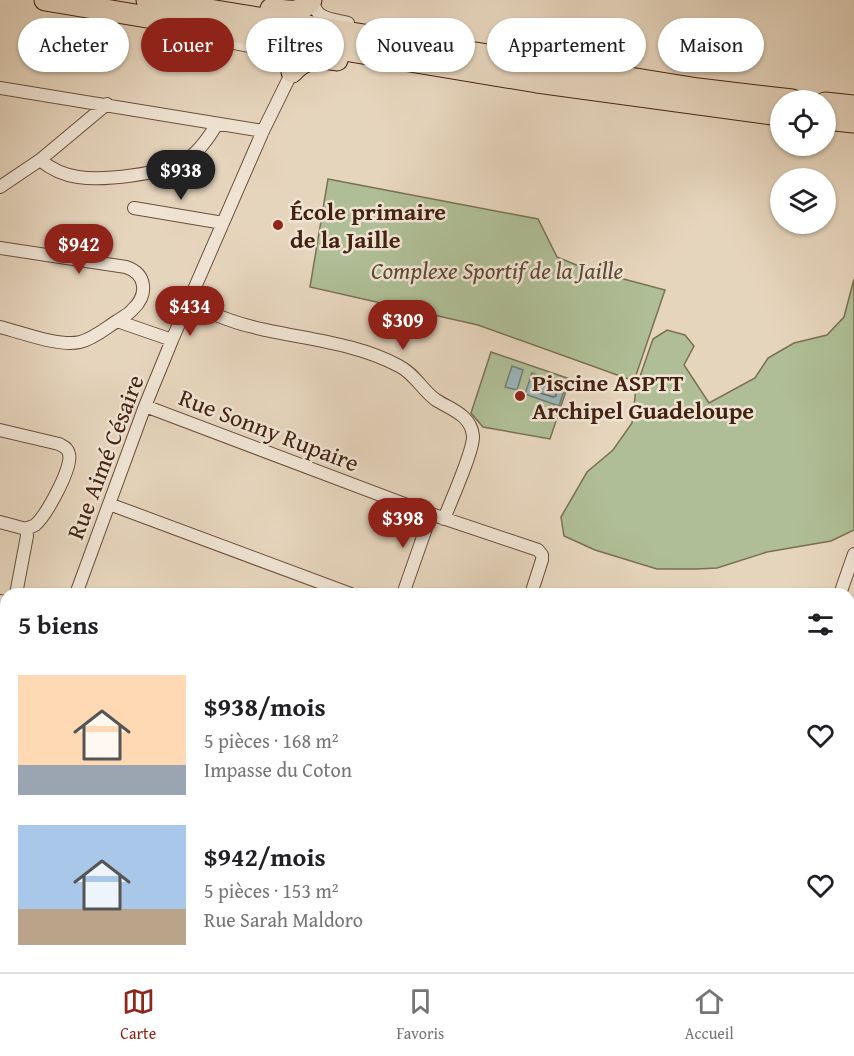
<!DOCTYPE html>
<html lang="fr">
<head>
<meta charset="utf-8">
<style>
	:root { --surface:#fff; --page:#f2f2f2; --text:#202124; --muted:#757577; --line:#e0e0e0; --accent:#8f2418 }
	body { margin:0; font-family:"Gentium Book Plus",serif; background:var(--page); color:var(--text); height:100vh; display:flex; flex-direction:column; font-size:22px; white-space:nowrap }
	* { box-sizing:border-box; margin:0 }
	p { font-size:20px; color:var(--muted) }
	.icon { flex:none; width:33px; height:33px; fill:none; stroke:currentColor; stroke-width:2; stroke-linecap:round; stroke-linejoin:round }
	.map { position:relative; flex:1; overflow:hidden }
	.side { position:absolute; left:0px; top:588px; width:855px; height:384px; display:flex; flex-direction:column; background:var(--surface); border-radius:18px 18px 0 0; box-shadow:0 2px 4px #0004 }
	.side>* { flex:none }
	.banner { position:absolute; left:18px; top:18px; width:819px; height:54px; display:flex; gap:12px }
	.fabs { position:absolute; left:770px; top:90px; display:grid; gap:12px }
	.fabs a { display:grid; place-items:center; width:66px; height:66px; border-radius:50%; background:var(--surface); box-shadow:0 2px 4px #0004; font-size:30px }
	.price { position:absolute; translate:-50% -51px; padding:0 14px; border-radius:21px; background:var(--accent); color:#fff; font-size:20px; line-height:39px; filter:drop-shadow(0 2px 3px #0008) }
	.price::after { content:''; position:absolute; left:50%; top:36px; width:18px; height:14px; margin-left:-9px; background:inherit; clip-path:polygon(0 0,100% 0,50% 100%) }
	.price.active { background:#222; color:#fff }
	ul { padding:0; list-style:none }
	li { display:flex; align-items:center; gap:18px; height:150px; padding:0 18px }
	li span { display:grid; place-items:center; flex:none; width:168px; height:120px; border-radius:0px; color:#555 }
	li>.icon { margin-inline-start:auto }
	span .icon { width:72px; height:72px; fill:#fffc; stroke-width:1 }
	li b { font-size:26px }
	h2 { display:flex; justify-content:space-between; align-items:center; height:72px; padding:0 18px; font-size:26px }
	.chip { padding:0 21px; border-radius:27px; background:var(--surface); box-shadow:0 2px 4px #0004; font-size:21px; line-height:54px }
	.chip.active { background:var(--accent); color:#fff }
	.menu { display:flex; justify-content:space-around; align-items:center; height:84px; border-top:2px solid var(--line); background:var(--surface); font-size:16px; color:var(--muted) }
	.menu a { display:grid; justify-items:center; gap:3px }
	.menu .active { color:var(--accent) }
	.map>svg:first-child { display:block }
	.green { fill:#afbe96; stroke:#7a7053; stroke-width:1.5 }
	.water { fill:#99b6ba; stroke:#777b76; stroke-width:1.5 }
	.lines { fill:none; stroke-linecap:round; stroke-linejoin:round }
	.shore { stroke:#6e6c65; stroke-width:1.5 }
	.street-casing { stroke:#6c4f3b; stroke-width:14 }
	.highway-casing { stroke:#442210; stroke-width:23 }
	.street { stroke:#efe4d4; stroke-width:12 }
	.highway { stroke:#e6d5bd; stroke-width:21 }
	.poi-dot { fill:#8f2418; stroke:#efe4d4; stroke-width:2 }
	.labels { text-anchor:middle; dominant-baseline:central; stroke-width:5; stroke-linejoin:round; paint-order:stroke }
	.poi-label { font-size:24px; font-weight:bold; fill:#442210; stroke:#efe4d4; text-anchor:start }
	.park-label { font-size:24px; font-style:italic; fill:#5f4932; stroke:#efe4d4 }
	.street-label { font-size:24px; fill:#442210; stroke:#efe4d4 }
</style>
</head>
<body>
<div class="map">
<svg width="854" height="972" viewBox="0 0 854 972">
	<rect width="100%" height="100%" fill="#e6d5bd"/>
	<filter id="stains"><feTurbulence type="fractalNoise" baseFrequency=".00333" numOctaves="4"/><feColorMatrix values="0 0 0 0 .2 0 0 0 0 .09 0 0 0 0 .02 0 0 0 .5 -.17"/></filter>
	<radialGradient id="worn" r=".72"><stop offset=".6" stop-color="#630" stop-opacity="0"/><stop offset="1" stop-color="#630" stop-opacity=".3"/></radialGradient>
	<!-- green -->
	<path class="green" d="M328,179L538,219L557,257L586,269L665,290L634,381L478,325L310,287Z
		M854,279V530L831,541L767,552L717,568L696,569H657L595,550L564,536L561,517L587,472L613,450L632,423L636,388L653,339L667,330L685,335L694,346L684,365L709,403L755,378L768,358L794,343L827,335L844,317Z
		M491,352L570,379L550,439L483,427L471,413Z"/>
	<!-- water -->
	<path class="water" d="M512,366L523,370L517,390L505,387Z
		M532,373L566,385L559,406L525,394Z"/>
	<g class="lines">
		<!-- shore -->
		<path class="shore" d="M538,381L557,388L556,396L553,397L534,391L535,383Z"/>
		<defs>
			<path id="street" d="M314,0C313,19 333,19 348,23
				M0,88L263,131
				M40,160C51,169 64,175 78,177C104,181 160,174 183,162C198,154 209,137 217,124
				M0,187L40,160L107,104
				M134,208L223,223
				M0,248L126,267C147,274 148,295 133,309C129,314 123,317 117,321
				M189,303C210,313 231,322 253,327C301,339 355,342 399,366C415,374 422,390 436,400C452,410 471,415 473,436C474,450 450,503 444,519
				M0,327C21,332 59,347 80,342C93,339 106,328 117,321L172,340
				M145,406L431,514L538,550L542,555V560L531,594
				M0,430L59,444C64,447 68,448 69,454C73,467 46,516 35,525C32,527 29,527 26,529L27,536L16,594
				M109,504L351,594
				M0,522L26,529
				M76,594L145,406L172,340L263,131L292,72L289,60L280,52L204,37
				M403,594L431,514
				M840,594L854,554
				M0,601L6,603
				M0,646L6,627
				M849,721L854,723
				M0,794L6,778
				M849,812L854,814
				M0,832L6,834
				M849,933L854,935
				M132,966L150,972
				M234,972L236,966
				M279,972L281,966
				M403,972L405,966"/>
			<path id="highway" d="M45,0L537,82L780,115
				M147,0L698,89L792,100
				M271,9C289,11 299,16 311,0
				M292,72C305,57 319,57 337,60
				M825,103L854,106
				M825,119L854,122"/>
		</defs>
		<!-- street casing -->
		<use href="#street" class="street-casing"/>
		<!-- highway casing -->
		<use href="#highway" class="highway-casing"/>
		<!-- street -->
		<use href="#street" class="street"/>
		<!-- highway -->
		<use href="#highway" class="highway"/>
	</g>
	<!-- markers -->
	<g class="poi-dot">
		<circle cx="278" cy="225" r="6"/>
		<circle cx="520" cy="396" r="6"/>
	</g>
	<g class="labels">
		<!-- poi labels -->
		<g class="poi-label">
			<text x="290" y="211">École primaire<tspan x="290" dy="28">de la Jaille</tspan></text>
			<text x="532" y="382">Piscine ASPTT<tspan x="532" dy="28">Archipel Guadeloupe</tspan></text>
		</g>
		<!-- park labels -->
		<g class="park-label">
			<text x="497" y="270">Complexe Sportif de la Jaille</text>
		</g>
		<!-- street labels -->
		<g class="street-label">
			<text transform="translate(269 430) rotate(21)">Rue Sonny Rupaire</text>
			<text transform="translate(105 457) rotate(-69)">Rue Aimé Césaire</text>
		</g>
	</g>
	<rect width="100%" height="100%" filter="url(#stains)"/>
	<rect width="100%" height="100%" fill="url(#worn)"/>
</svg>
<div class="fabs">
<a><svg class="icon" aria-label="locate" viewBox="0 0 24 24"><circle cx="12" cy="12" r="6"/><path d="M12 2v4M12 18v4M2 12h4M18 12h4"/></svg></a>
<a><svg class="icon" aria-label="layers" viewBox="0 0 24 24"><path d="M12 4l9 5-9 5-9-5zM3 14l9 5 9-5"/></svg></a>
</div>
<b class="price active" style="left:181px;top:201px">$938</b>
<b class="price" style="left:79px;top:275px">$942</b>
<b class="price" style="left:190px;top:337px">$434</b>
<b class="price" style="left:403px;top:351px">$309</b>
<b class="price" style="left:403px;top:549px">$398</b>
<div class="banner">
<a class="chip">Acheter</a>
<a class="chip active">Louer</a>
<a class="chip">Filtres</a>
<a class="chip">Nouveau</a>
<a class="chip">Appartement</a>
<a class="chip">Maison</a>
</div>
<section class="side">
<h2>5 biens<svg class="icon" aria-label="filters" viewBox="0 0 24 24"><path d="M4 7h16M4 17h16"/><circle cx="9" cy="7" r="2"/><circle cx="15" cy="17" r="2"/></svg></h2>
<ul>
<li><span style="background:linear-gradient(#ffd9b3 75%,#9aa5b1 0)"><svg class="icon" aria-label="home" viewBox="0 0 24 24"><path d="M3 11l9-7 9 7M6 9v11h12V9"/></svg></span><div><b>$938/mois</b><p>5 pièces · 168 m²</p><p>Impasse du Coton</p></div><svg class="icon" aria-label="heart" viewBox="0 0 24 24"><path d="M12 20l-8-8c-3-5 5-10 8-4 3-6 11-1 8 4z"/></svg></li>
<li><span style="background:linear-gradient(#a9c7e8 70%,#b9a48a 0)"><svg class="icon" aria-label="home" viewBox="0 0 24 24"><path d="M3 11l9-7 9 7M6 9v11h12V9"/></svg></span><div><b>$942/mois</b><p>5 pièces · 153 m²</p><p>Rue Sarah Maldoro</p></div><svg class="icon" aria-label="heart" viewBox="0 0 24 24"><path d="M12 20l-8-8c-3-5 5-10 8-4 3-6 11-1 8 4z"/></svg></li>
</ul>
</section>
</div>
<nav class="menu">
<a class="active"><svg class="icon" aria-label="map" viewBox="0 0 24 24"><path d="M3 6l6-2 6 2 6-2v14l-6 2-6-2-6 2zM9 4v14M15 6v14"/></svg>Carte</a>
<a><svg class="icon" aria-label="saved" viewBox="0 0 24 24"><path d="M7 4h10v16l-5-4-5 4z"/></svg>Favoris</a>
<a><svg class="icon" aria-label="home" viewBox="0 0 24 24"><path d="M3 11l9-7 9 7M6 9v11h12V9"/></svg>Accueil</a>
</nav>
</body>
</html>
